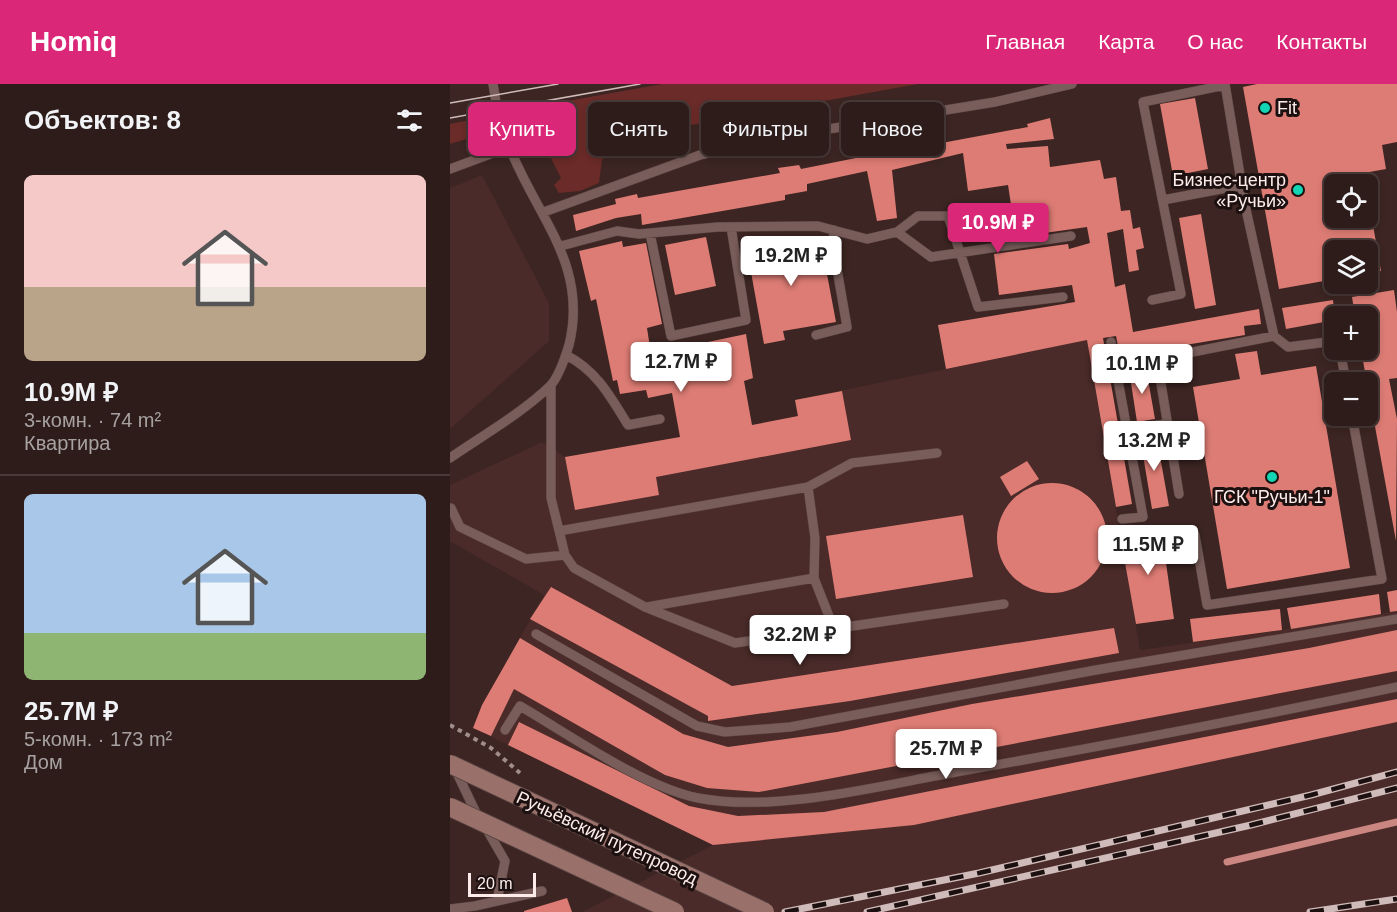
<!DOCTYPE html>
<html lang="ru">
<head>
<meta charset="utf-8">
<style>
	:root { --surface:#2d1c1a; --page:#392927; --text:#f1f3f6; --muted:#a7a1a2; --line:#483a39; --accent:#db2777 }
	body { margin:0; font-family:Helvetica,sans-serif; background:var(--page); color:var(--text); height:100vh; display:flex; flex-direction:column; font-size:22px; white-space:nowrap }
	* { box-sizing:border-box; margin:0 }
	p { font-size:20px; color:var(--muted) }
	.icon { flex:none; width:33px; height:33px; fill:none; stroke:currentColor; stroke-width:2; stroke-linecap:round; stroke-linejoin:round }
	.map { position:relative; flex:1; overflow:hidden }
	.drawer { display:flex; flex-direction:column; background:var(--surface); width:450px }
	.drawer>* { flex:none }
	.hud { position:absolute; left:18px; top:18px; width:570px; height:54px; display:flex; gap:12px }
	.fabs { position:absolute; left:874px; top:90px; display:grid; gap:12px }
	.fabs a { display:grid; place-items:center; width:54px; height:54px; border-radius:9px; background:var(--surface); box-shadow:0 3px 9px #0003,0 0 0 2px var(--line); font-size:30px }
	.scale { position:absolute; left:18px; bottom:15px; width:68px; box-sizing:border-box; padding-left:6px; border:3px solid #fdecea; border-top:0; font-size:16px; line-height:21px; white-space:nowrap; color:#fdecea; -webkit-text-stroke:4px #1c1110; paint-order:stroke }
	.price { position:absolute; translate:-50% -51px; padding:0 14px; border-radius:6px; background:#fff; color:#222; font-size:20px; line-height:39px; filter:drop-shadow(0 2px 3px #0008) }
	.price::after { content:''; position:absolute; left:50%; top:36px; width:18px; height:14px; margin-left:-9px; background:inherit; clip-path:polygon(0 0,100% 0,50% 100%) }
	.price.active { background:var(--accent); color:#fff }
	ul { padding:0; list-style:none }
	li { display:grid; align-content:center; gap:12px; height:318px; padding:0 24px }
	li+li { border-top:2px solid var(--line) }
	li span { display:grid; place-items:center; height:186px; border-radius:9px; color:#555 }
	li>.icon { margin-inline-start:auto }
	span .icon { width:108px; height:108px; fill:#fffc; stroke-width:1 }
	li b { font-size:26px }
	h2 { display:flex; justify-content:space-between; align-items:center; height:72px; padding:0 24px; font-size:26px }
	.chip { padding:0 21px; border-radius:9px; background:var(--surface); box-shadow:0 3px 9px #0003,0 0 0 2px var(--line); font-size:21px; line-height:54px }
	.chip.active { background:var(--accent); color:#fff }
	header { display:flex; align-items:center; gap:36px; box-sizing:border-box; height:84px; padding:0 30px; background:var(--accent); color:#fff }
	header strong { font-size:28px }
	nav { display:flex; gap:33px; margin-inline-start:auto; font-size:21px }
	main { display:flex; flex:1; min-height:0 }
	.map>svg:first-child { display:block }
	.built { fill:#4a2b29 }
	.green { fill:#6b2b28 }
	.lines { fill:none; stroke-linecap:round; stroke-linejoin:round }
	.stream { stroke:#cb8681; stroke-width:7 }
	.building { fill:#dd7c74 }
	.lane-casing { stroke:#574341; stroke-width:10 }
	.path { stroke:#a18d8a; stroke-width:4; stroke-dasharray:4.5 4.5; stroke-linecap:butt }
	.lane { stroke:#795d5a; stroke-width:9 }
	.tram { stroke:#cfbcba; stroke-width:1.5 }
	.rail-casing { stroke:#cfbcba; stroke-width:7 }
	.rail { stroke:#1c1110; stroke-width:4.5; stroke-dasharray:14; stroke-linecap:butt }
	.secondary-bridge-casing { stroke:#574341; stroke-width:20; stroke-linecap:butt }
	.secondary-bridge { stroke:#9a706b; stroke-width:18 }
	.poi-dot { fill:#14d5b3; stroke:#1c1110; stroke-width:2 }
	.labels { text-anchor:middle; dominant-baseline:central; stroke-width:6; stroke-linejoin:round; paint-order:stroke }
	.poi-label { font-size:18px; fill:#fdecea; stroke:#1c1110; text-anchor:start }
	.street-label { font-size:18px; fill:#fdecea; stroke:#1c1110 }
</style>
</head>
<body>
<header>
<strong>Homiq</strong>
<nav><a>Главная</a><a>Карта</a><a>О нас</a><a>Контакты</a></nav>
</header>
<main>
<section class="drawer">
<h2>Объектов: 8<svg class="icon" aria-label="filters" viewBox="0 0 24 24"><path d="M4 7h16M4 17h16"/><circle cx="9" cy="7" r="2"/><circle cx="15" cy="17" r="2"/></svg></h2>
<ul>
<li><span style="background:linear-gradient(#f6c9c9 60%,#b9a48a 0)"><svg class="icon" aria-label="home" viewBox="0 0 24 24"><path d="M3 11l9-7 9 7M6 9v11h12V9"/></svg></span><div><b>10.9M ₽</b><p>3-комн. · 74 m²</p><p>Квартира</p></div></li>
<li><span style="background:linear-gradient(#a9c7e8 75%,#8fb573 0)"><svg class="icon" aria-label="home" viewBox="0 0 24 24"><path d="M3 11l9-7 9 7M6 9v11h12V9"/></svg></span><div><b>25.7M ₽</b><p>5-комн. · 173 m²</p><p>Дом</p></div></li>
</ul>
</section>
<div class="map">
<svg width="947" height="828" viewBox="0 0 947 828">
	<rect width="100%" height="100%" fill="#3c2522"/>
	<!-- built -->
	<path class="built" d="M32,91L99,219V257L0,345V104Z
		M637,256L690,566L832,546L947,527V828H132L263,761L23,644L32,621L94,511L0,457V401L92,358L115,373L347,333L345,316Z"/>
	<!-- green -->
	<path class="green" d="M212,0H468L241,41L152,75L149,99L130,107L109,109L104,101L111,94L91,54L85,52L72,58L68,54L63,33L67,26Z
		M31,34L32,45L26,52L0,60V40Z"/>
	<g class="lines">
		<!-- stream -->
		<path class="stream" d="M777,778L947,738"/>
	</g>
	<!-- building -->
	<path class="building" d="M807,0H947V58L932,61L936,85L914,89L916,100H885V134H918L919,118L931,187L918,189V166H885V195L829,205L793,3Z
		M745,14L758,85L723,92L710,20Z
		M600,34L604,55L556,60L557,65L598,62L600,83L650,76L654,95L666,93L671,127L680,126L683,145L690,143L694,164L686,166L689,186L679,188L673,145L657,149L665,203L675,200L683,248L809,225L811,240L794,242L795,251L670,272L666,252L653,254L682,420L666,423L637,256L496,285L488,241L625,218L622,201L549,211L544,170L618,160L619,165L640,159L637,143L566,153L558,101L518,107L513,69L442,86L447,134L427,137L417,87L357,100V107L335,111V116L192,141L191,130L166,134L126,147L123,131L166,120L165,115L187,110L188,114L330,89L328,84L349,81L351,85L416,72L415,70L437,65L438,69L578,43L577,40Z
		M751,130L766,221L745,225L729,134Z
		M256,153L266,202L225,211L215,161Z
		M370,153L386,238L333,247L335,256L314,260L297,166Z
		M172,157L173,163L196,159L212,240L197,244L201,270L296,250L303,294L294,297L302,341L348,332L345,316L392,307L401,356L206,393L209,411L125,426L115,373L230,353L222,309L198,314L196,306L170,310L167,296L163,297L146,215L141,217L129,167Z
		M944,206L947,228V294L939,295L947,335L946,457L911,266H918V232H905L902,213Z
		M883,216L885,236L836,245L832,224Z
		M807,267L811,291L866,282L900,484L777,505L743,303L790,295L785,270Z
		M696,284L705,335L687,338L679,286Z
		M706,350L719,422L702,425L690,353Z
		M577,377L589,395L561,412L550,393Z
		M547 454a55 55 0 1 1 110 0a55 55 0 1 1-110 0Z
		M513,431L523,493L386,515L376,452Z
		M711,444L724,535L686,540L670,451Z
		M101,503L282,602L664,544L669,569L400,617L258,637V632L80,535Z
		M947,506V527L940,528L937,508Z
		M929,510L931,530L841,545L837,524Z
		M830,525L832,546L743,558L740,535Z
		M947,546V587L309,708L257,704L215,691L64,605L41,652L23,644L32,621L70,554L233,650L278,663L387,648L522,620L859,564Z
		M947,615V638L464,741L263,761L58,661L69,638L239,722L288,732L374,728Z
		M117,814L122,828H74V827Z"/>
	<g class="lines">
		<defs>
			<path id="lane" d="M775,0L795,121L824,252L838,263L885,257
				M0,85L59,63
				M713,116L792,101
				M94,128L250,71L317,55L545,18L622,0
				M447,148L468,132H498L528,223L613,213
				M200,149L221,252L296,236L281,143
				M111,162L167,147L189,150L268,143L368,142L417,155L447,148L481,173L621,152
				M702,216L731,210L693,18L775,1
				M366,251L397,243L383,162L384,146
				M661,258L693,433L672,435
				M890,266L896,298
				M116,271C147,287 160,312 178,341L210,335
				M666,280L707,275
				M101,301V414L115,471L124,484L195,523L285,559L554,520
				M677,347L718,339
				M0,374C32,352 72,329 100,302C109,293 115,274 119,261C139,180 86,132 59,62C51,42 46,21 43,0
				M358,403L365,454L364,494L384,545
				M729,410L707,275L824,252
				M1,424L10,443L76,475L115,471
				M109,447L358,403L402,379L487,369
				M745,451L757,521L932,495L902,332
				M197,523L364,494
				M86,550L247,642L275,648L340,643L646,586L947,535
				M55,646L70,622C120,651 193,703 248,714C326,729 428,702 506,688C654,662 801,634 947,603
				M4,683L28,733
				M36,744L55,777L47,817
				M0,825L25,822L92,807"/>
		</defs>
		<!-- lane casing -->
		<use href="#lane" class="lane-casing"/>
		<!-- path -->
		<path class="path" d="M0,641L41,664L70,689"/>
		<!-- lane -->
		<use href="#lane" class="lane"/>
		<!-- tram -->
		<path class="tram" d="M0,19L108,0
			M0,34L190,0"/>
		<defs>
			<path id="rail" d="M335,828L529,789L861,711L947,688
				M417,828L801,741L947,704
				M860,828L947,815"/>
		</defs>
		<!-- rail casing -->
		<use href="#rail" class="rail-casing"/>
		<!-- rail -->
		<use href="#rail" class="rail"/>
		<defs>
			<path id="secondary-bridge" d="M0,680L315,828
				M0,723L225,828"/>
		</defs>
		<!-- secondary-bridge casing -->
		<use href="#secondary-bridge" class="secondary-bridge-casing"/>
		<!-- secondary-bridge -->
		<use href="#secondary-bridge" class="secondary-bridge"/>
	</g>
	<!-- markers -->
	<g class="poi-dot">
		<circle cx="815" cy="24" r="6"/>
		<circle cx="848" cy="106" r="6"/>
		<circle cx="822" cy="393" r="6"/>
	</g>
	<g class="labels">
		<!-- poi labels -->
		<g class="poi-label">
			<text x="827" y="24">Fit</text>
			<text x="836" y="96" text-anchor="end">Бизнес-центр<tspan x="836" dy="21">«Ручьи»</tspan></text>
			<text x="822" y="413" text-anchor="middle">ГСК "Ручьи-1"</text>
		</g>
		<!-- street labels -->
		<g class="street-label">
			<text transform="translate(157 754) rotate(25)">Ручьёвский путепровод</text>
		</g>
	</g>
</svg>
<div class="fabs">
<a><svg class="icon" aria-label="locate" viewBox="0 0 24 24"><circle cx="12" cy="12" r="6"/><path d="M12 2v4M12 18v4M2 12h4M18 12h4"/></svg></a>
<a><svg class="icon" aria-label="layers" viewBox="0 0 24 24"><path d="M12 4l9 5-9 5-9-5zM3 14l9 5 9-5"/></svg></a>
<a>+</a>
<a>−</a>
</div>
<div class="scale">20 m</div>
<b class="price active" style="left:548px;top:170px">10.9M ₽</b>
<b class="price" style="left:341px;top:203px">19.2M ₽</b>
<b class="price" style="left:231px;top:309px">12.7M ₽</b>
<b class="price" style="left:692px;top:311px">10.1M ₽</b>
<b class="price" style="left:704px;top:388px">13.2M ₽</b>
<b class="price" style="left:698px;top:492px">11.5M ₽</b>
<b class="price" style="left:350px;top:582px">32.2M ₽</b>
<b class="price" style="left:496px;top:696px">25.7M ₽</b>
<div class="hud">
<a class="chip active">Купить</a>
<a class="chip">Снять</a>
<a class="chip">Фильтры</a>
<a class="chip">Новое</a>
</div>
</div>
</main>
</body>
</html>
